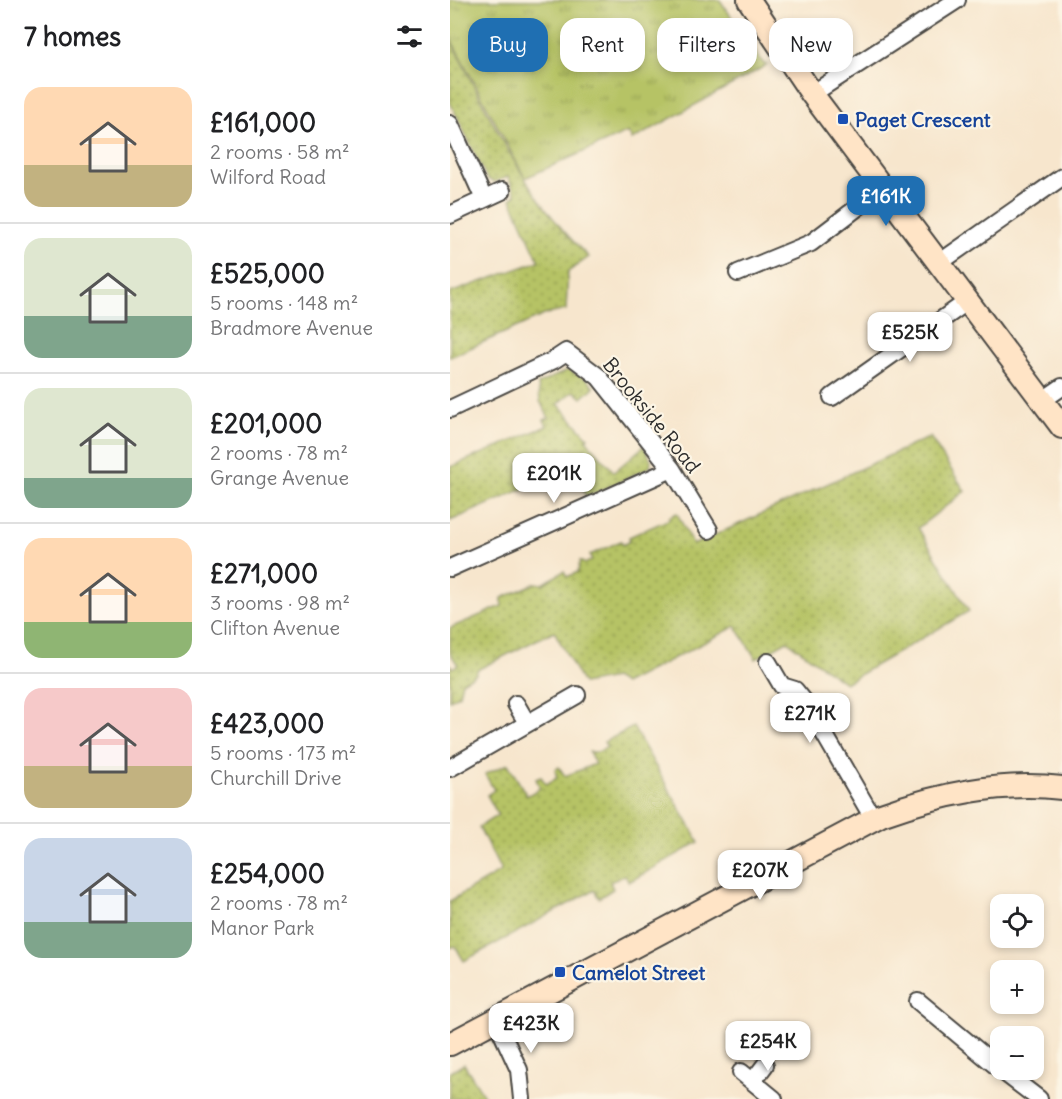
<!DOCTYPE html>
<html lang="en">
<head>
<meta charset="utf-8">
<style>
	:root { --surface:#fff; --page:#f6f6f6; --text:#202124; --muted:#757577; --line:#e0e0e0; --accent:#1f6fb2 }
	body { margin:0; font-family:Delius,sans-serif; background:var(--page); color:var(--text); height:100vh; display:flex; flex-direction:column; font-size:22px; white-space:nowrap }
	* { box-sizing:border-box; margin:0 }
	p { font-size:20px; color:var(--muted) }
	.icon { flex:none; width:33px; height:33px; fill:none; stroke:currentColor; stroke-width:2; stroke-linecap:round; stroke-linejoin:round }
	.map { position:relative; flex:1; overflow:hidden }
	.side { display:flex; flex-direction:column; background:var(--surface); width:450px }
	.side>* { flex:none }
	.banner { position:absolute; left:18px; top:18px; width:504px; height:54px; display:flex; gap:12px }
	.buttons { position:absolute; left:540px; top:894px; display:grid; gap:12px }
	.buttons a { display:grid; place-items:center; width:54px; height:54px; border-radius:12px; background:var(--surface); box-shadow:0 3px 9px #0003; font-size:30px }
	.price { position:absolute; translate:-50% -51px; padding:0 14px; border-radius:12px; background:#fff; color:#222; font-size:20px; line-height:39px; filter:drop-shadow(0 2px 3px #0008) }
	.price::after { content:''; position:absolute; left:50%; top:36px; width:18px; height:14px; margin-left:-9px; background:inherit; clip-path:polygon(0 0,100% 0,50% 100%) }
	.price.on { background:var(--accent); color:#fff }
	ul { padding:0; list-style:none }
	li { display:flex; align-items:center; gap:18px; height:150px; padding:0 24px }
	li+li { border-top:2px solid var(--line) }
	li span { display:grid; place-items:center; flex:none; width:168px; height:120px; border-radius:18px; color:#555 }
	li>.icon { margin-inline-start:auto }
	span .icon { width:72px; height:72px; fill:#fffc; stroke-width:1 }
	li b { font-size:26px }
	h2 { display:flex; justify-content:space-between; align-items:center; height:72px; padding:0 24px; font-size:26px }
	.pill { padding:0 21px; border-radius:18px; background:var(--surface); box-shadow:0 3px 9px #0003; font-size:21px; line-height:54px }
	.pill.on { background:var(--accent); color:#fff }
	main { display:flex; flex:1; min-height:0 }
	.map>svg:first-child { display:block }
	.grass { fill:url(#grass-dots); stroke:#707748; stroke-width:1.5 }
	.park { fill:url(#park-tufts); stroke:#707748; stroke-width:1.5 }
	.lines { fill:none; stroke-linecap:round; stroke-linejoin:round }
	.street-casing { stroke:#4a4743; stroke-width:20 }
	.secondary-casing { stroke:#4a4743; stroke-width:26 }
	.street { stroke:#fff; stroke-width:16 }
	.secondary { stroke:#ffe4c6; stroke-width:22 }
	.transit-dot { fill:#1a4fb4; stroke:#fcf5e5; stroke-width:2 }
	.labels { text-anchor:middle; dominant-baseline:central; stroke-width:4.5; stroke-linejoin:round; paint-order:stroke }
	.transit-label { font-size:20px; font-weight:bold; fill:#164399; stroke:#fcf5e5; text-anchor:start }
	.street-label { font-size:20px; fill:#2b2b2b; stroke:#fcf5e5 }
</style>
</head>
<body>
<main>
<section class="side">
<h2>7 homes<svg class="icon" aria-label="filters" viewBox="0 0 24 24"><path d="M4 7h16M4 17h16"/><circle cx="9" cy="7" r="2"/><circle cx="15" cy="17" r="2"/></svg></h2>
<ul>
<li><span style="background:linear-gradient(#ffd9b3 65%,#c2b280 0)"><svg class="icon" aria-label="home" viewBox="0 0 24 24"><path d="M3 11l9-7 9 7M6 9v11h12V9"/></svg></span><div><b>£161,000</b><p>2 rooms · 58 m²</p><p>Wilford Road</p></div></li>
<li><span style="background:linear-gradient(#dfe7d0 65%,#7fa58c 0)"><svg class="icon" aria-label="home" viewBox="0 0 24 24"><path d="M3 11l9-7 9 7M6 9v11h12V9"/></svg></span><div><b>£525,000</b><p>5 rooms · 148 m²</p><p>Bradmore Avenue</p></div></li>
<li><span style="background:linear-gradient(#dfe7d0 75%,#7fa58c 0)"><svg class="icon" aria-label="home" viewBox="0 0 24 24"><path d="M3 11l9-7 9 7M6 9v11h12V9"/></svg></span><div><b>£201,000</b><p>2 rooms · 78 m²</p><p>Grange Avenue</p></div></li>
<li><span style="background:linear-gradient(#ffd9b3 70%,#8fb573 0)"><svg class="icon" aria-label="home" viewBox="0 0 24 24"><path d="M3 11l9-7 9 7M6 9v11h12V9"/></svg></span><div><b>£271,000</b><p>3 rooms · 98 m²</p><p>Clifton Avenue</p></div></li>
<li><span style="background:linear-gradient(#f6c9c9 65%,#c2b280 0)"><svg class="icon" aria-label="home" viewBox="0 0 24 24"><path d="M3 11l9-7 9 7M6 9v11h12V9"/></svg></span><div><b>£423,000</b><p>5 rooms · 173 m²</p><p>Churchill Drive</p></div></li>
<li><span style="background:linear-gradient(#c9d6e8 70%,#7fa58c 0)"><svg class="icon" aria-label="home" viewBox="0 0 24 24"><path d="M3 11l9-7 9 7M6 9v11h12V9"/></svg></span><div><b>£254,000</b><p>2 rooms · 78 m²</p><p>Manor Park</p></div></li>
</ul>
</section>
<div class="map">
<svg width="612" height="1099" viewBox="0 0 612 1099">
	<defs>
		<pattern id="grass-dots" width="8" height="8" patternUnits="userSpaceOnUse" patternTransform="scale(1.5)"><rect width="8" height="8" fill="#b6c365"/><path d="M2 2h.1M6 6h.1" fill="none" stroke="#949f53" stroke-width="1.8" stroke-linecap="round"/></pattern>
		<pattern id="park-tufts" width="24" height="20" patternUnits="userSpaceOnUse" patternTransform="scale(1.5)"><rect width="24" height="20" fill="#b6c365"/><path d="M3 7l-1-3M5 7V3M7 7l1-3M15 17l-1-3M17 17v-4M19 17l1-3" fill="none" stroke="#949f53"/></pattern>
	</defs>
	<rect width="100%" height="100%" fill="#fcf5e5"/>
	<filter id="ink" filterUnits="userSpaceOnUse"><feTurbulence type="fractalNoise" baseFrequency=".0167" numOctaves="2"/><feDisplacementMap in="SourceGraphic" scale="12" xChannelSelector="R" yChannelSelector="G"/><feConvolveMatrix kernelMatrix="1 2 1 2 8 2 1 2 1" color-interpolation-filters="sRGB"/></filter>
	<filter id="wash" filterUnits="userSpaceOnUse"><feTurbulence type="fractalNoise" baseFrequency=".008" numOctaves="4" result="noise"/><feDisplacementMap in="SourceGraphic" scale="24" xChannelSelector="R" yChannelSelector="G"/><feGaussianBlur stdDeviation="1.35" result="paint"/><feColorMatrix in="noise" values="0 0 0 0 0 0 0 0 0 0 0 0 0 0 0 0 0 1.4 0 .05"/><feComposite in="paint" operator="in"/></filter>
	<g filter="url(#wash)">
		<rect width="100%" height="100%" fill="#f7e6cd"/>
		<!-- grass -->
		<path class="grass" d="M0,39C40,116 74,196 139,257L118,272L116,310L94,315L0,357V293L89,261L61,199L66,195L58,177L44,182L37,179L0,102Z
			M118,370L137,379L144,387L132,398L124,391L108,404L138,437L136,440L164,472L194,446L201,460L200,467L137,497L121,468L0,521V467L97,426L94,420L99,418L90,401L88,384Z
			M480,437L515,491L468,528L519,611L395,683L337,641L306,659L286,626L174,684L164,678L133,684L104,631L27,670L26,674L12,682L9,695L0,700V664L2,668L8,665L0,653V628L52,606V598L86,583L93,584L114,571L117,577L128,572L130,561L135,564L142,560L140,555L171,541L173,545L180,541L179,537L220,519L219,517L227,513L243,545Z
			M183,727L249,842L179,882L175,875L160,882L163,889L149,898L144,890L14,961L5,946L0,948V901L51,871L29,827L48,815L37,795L44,790L35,774L58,764L77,796L90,788L86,779L91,777L96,784L107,778L105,770L109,767L115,776L145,764L139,752H148L157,747L154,742Z
			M14,1064L36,1099H0V1072Z"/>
		<!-- park -->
		<path class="park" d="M0,0H270L313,63L317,65L182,140L178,132L75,178L0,37Z"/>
	</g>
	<g filter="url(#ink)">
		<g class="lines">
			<defs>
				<path id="street" d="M362,94L507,0
					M0,124L34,199
					M0,215L52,191
					M489,263L612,177
					M288,273L361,243L433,188
					M382,397L518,301
					M593,400L612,387
					M0,409L104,360L116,352L149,377L222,469L259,530
					M0,568L222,469
					M318,662L332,686L345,690L358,706L423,818
					M66,704L77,723
					M0,768L127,695
					M468,1001L550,1069
					M46,1020L69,1070L72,1099
					M551,1070L589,1099
					M291,1072L324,1099
					M303,1081L315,1065"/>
				<path id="secondary" d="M299,0L362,94L612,427
					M0,1044L431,815C490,794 550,781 612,788"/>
			</defs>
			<!-- street casing -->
			<use href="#street" class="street-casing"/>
			<!-- secondary casing -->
			<use href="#secondary" class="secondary-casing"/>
			<!-- street -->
			<use href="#street" class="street"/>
			<!-- secondary -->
			<use href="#secondary" class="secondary"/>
		</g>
	</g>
	<!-- markers -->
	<g class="transit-dot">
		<rect x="387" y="113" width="12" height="12" rx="3"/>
		<rect x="104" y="966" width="12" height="12" rx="3"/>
	</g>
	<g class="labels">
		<!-- transit labels -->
		<g class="transit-label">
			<text x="405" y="119">Paget Crescent</text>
			<text x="122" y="972">Camelot Street</text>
		</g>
		<!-- street labels -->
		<g class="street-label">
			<text transform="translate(202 415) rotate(51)">Brookside Road</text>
		</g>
	</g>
</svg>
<div class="buttons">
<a><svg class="icon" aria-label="locate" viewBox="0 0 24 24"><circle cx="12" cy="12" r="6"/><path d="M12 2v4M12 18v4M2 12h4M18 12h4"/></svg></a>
<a>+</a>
<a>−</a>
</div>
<b class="price on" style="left:436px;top:227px">£161K</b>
<b class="price" style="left:460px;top:363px">£525K</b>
<b class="price" style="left:104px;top:504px">£201K</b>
<b class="price" style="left:360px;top:744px">£271K</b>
<b class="price" style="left:310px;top:901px">£207K</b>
<b class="price" style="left:81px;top:1054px">£423K</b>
<b class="price" style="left:318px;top:1072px">£254K</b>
<div class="banner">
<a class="pill on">Buy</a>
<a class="pill">Rent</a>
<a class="pill">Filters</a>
<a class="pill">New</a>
</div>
</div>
</main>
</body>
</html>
